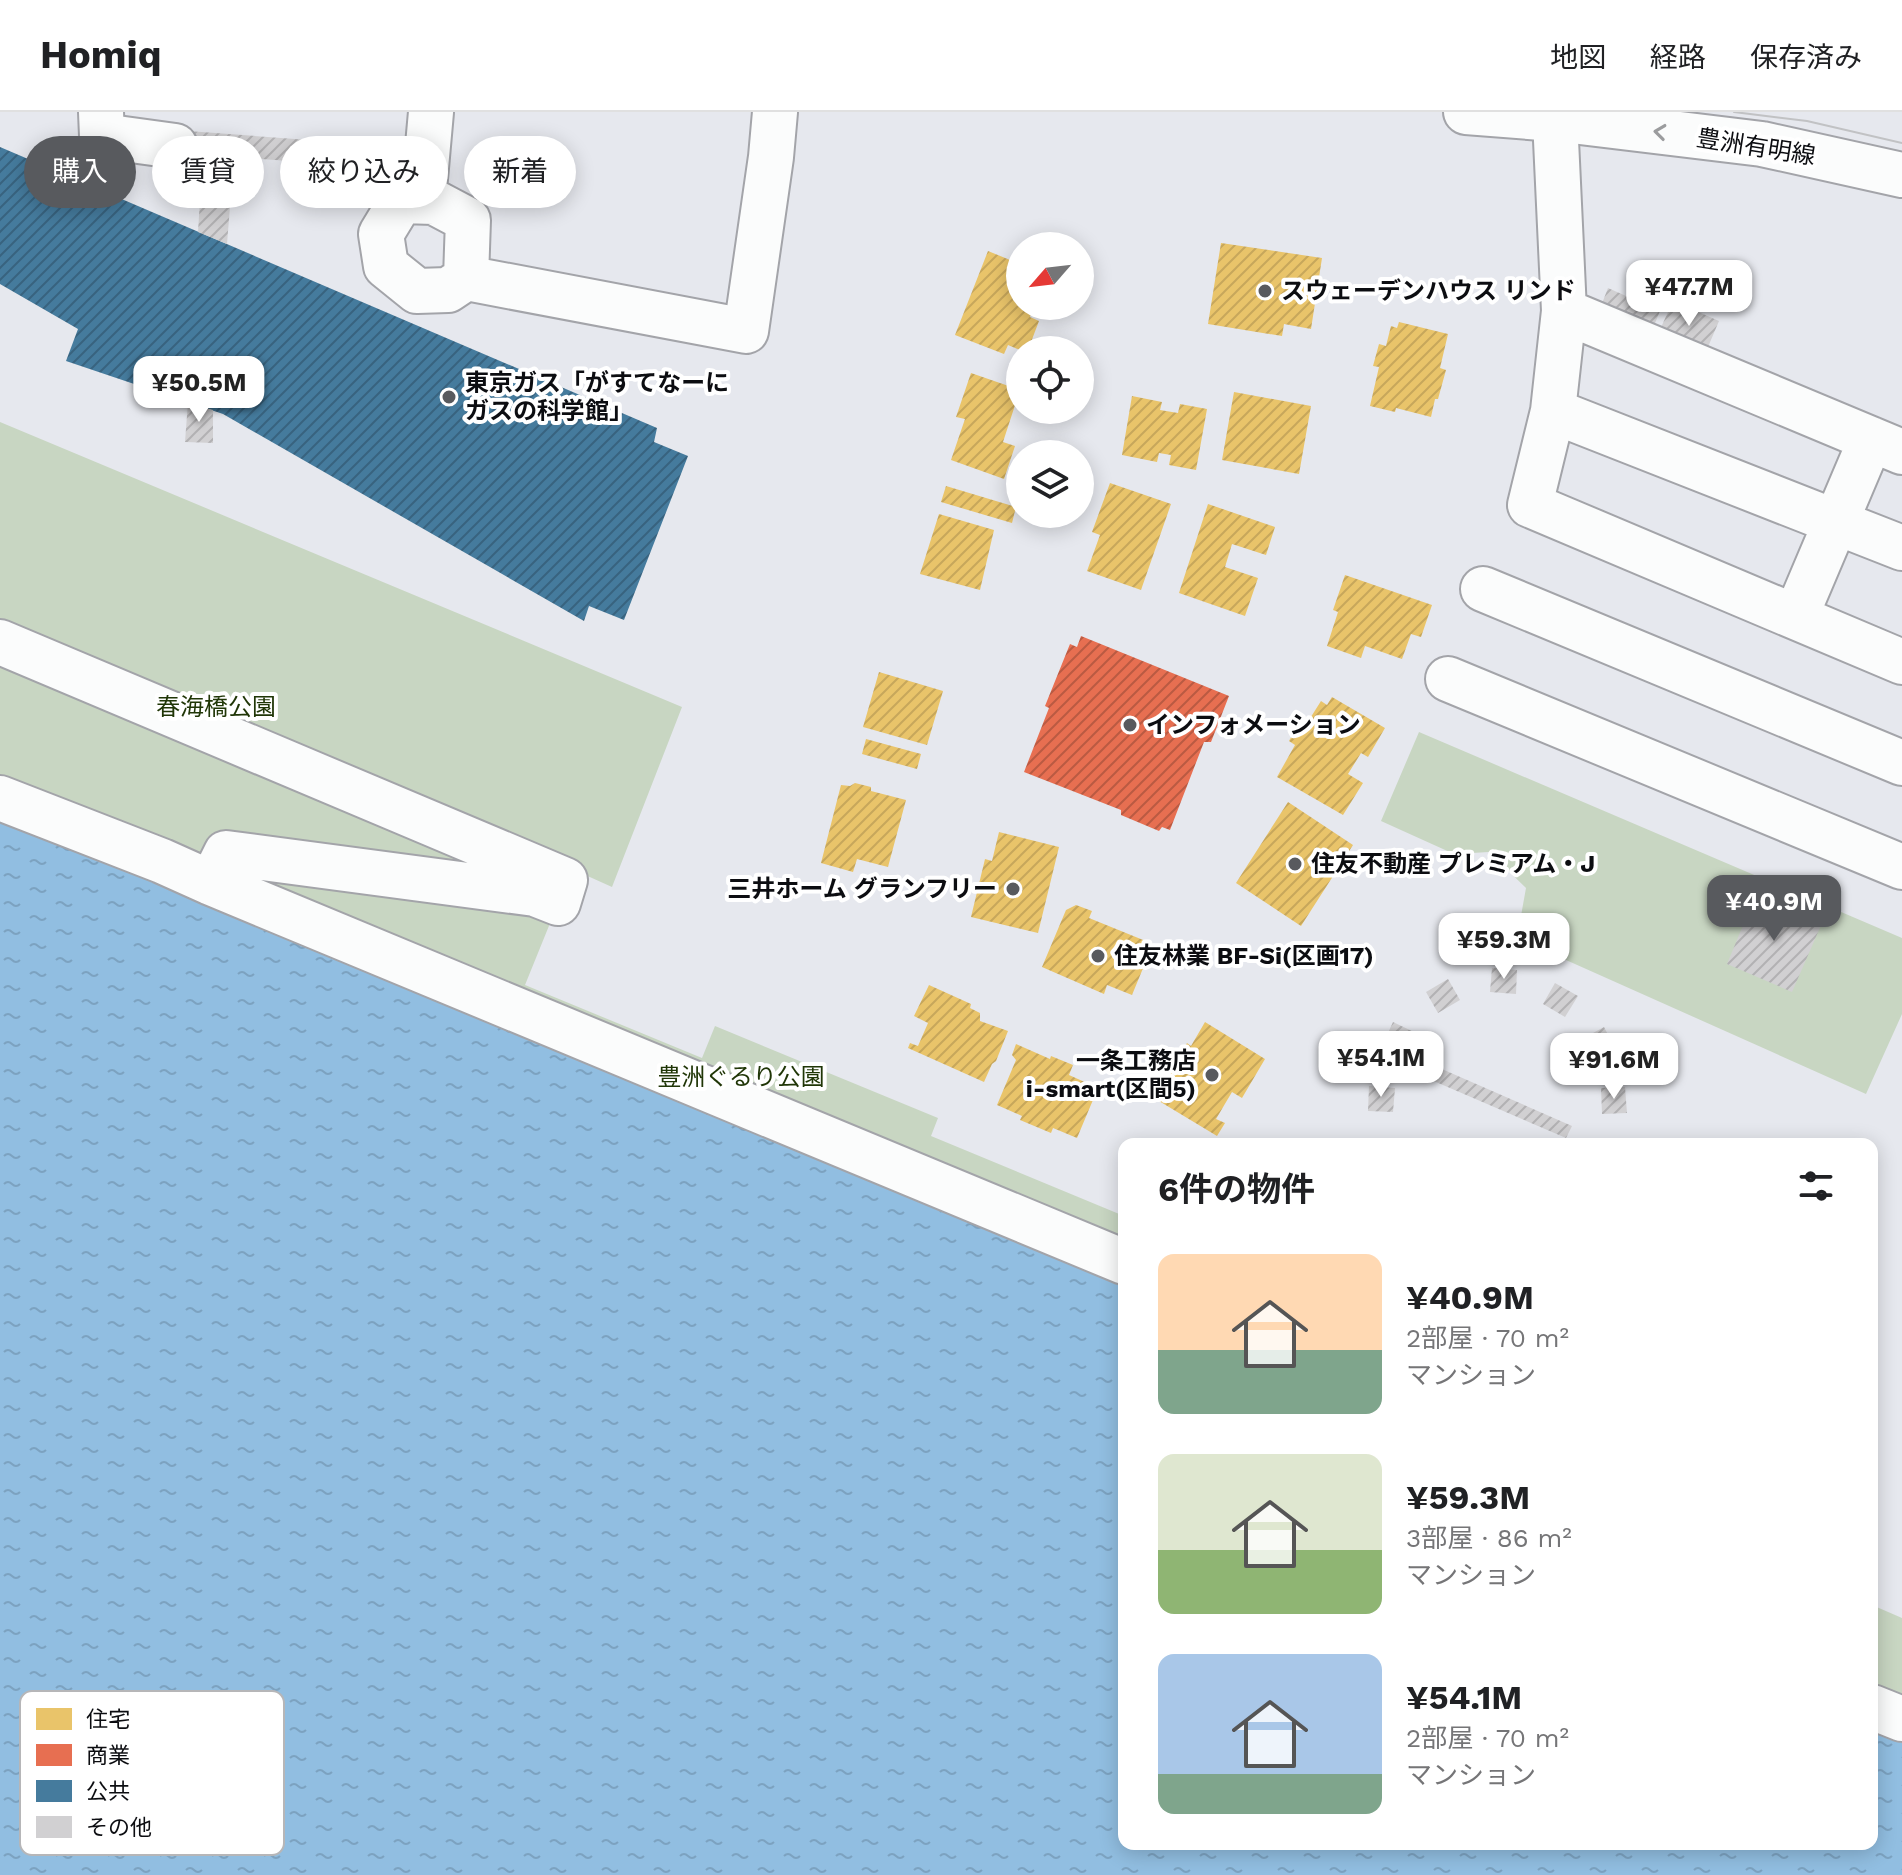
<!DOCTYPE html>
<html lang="ja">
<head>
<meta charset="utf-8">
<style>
	:root { --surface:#fff; --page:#f2f2f2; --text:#202124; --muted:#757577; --line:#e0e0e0; --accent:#585a5e }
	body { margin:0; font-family:"Work Sans","Noto Sans JP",sans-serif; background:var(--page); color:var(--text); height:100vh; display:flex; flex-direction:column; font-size:30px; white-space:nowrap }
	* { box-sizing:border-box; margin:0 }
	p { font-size:26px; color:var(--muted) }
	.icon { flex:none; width:44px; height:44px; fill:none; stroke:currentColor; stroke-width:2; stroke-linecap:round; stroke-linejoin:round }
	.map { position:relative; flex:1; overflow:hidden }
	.panel { position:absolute; left:1118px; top:1026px; width:760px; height:712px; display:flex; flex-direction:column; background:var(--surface); border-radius:16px; box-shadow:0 4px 20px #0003 }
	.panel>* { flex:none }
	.banner { position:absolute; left:24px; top:24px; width:760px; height:72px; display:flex; gap:16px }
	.needle { width:52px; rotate:242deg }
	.tools { position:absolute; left:1006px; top:120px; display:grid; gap:16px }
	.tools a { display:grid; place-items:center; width:88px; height:88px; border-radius:50%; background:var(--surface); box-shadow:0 4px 20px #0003; font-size:40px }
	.price { position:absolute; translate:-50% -68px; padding:0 18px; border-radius:16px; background:#fff; color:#222; font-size:26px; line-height:52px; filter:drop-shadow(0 2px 4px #0008) }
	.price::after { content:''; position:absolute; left:50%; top:48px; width:24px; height:18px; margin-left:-12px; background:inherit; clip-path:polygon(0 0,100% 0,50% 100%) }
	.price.current { background:var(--accent); color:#fff }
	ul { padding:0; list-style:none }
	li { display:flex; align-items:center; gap:24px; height:200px; padding:0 40px }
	li span { display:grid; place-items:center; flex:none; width:224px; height:160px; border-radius:16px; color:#555 }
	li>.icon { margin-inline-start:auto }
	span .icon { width:96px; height:96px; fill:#fffc; stroke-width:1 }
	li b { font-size:34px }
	h2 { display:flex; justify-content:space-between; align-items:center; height:96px; padding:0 40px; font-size:34px }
	.pill { padding:0 28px; border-radius:36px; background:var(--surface); box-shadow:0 4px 20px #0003; font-size:28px; line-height:72px }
	.pill.current { background:var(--accent); color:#fff }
	header { display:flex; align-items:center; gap:48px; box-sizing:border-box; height:112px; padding:0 40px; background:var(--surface); border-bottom:2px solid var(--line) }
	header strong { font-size:38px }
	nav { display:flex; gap:44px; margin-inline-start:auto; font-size:28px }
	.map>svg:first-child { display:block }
	.green { fill:#c8d6c2 }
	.water { fill:url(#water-ripples) }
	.homes { fill:url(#homes-hatch) }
	.shops { fill:url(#shops-hatch) }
	.public { fill:url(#public-hatch) }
	.building { fill:url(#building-hatch) }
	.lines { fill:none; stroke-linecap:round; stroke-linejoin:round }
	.minor-casing { stroke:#a3a4a9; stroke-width:48 }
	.major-casing { stroke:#a3a4a9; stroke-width:48 }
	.minor { stroke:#fbfcfc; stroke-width:44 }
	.major { stroke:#fbfcfc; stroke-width:44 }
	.tram { stroke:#c1c2c4; stroke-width:2 }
	.oneway { stroke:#9b9c9e }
	.poi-dot { fill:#585a5e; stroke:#fff; stroke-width:3 }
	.labels { text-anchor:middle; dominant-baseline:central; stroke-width:8; stroke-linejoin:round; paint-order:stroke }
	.street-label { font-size:24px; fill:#0c0d11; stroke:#fff }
	.poi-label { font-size:24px; font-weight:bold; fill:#0c0d11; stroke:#fff; text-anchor:start }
	.park-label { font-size:24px; fill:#203607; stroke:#fff }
	.key { fill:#fff; stroke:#b6b6b8; stroke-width:2 }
	.key-label { font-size:22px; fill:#0c0d11 }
</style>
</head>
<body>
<header>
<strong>Homiq</strong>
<nav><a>地図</a><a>経路</a><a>保存済み</a></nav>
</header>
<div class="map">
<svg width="1902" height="1763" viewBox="0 0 1902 1763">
	<defs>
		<pattern id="water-ripples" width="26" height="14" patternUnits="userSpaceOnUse" patternTransform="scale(2)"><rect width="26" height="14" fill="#91bee1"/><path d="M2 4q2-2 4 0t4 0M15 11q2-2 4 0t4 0" fill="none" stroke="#7ca2c0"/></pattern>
		<pattern id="homes-hatch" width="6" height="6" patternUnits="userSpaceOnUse" patternTransform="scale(2)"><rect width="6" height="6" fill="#e9c46a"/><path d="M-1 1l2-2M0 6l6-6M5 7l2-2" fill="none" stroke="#c7a75b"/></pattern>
		<pattern id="shops-hatch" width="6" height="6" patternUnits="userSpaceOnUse" patternTransform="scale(2)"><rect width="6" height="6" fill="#e76f51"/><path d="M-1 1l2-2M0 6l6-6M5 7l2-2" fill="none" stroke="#ba5a42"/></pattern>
		<pattern id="public-hatch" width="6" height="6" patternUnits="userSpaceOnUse" patternTransform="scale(2)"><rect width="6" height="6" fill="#457b9d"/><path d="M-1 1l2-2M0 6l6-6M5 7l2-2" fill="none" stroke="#38637f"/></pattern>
		<pattern id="building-hatch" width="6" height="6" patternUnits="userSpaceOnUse" patternTransform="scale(2)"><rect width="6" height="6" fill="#d1d0d2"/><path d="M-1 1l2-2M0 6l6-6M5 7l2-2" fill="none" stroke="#b2b1b3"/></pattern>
	</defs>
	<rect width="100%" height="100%" fill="#e6e8ee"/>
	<!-- green -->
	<path class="green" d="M0,310L682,595L612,775L572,757L525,873L702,946L715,914L938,1006L931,1024L1124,1104V1161L0,701Z
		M1419,620L1902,826V902L1866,982L1517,826L1526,776L1489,740L1454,742L1381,709Z
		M1872,1493L1902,1506V1628L1872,1615Z"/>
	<!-- water -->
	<path class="water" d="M0,700L1124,1161V1732H1872V1619L1902,1631V1763H0Z"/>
	<!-- homes -->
	<path class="homes" d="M1221,131L1322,146L1311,217L1284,212L1282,224L1208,212Z
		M988,139L1020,152V194H1034L1030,205L1039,209L1028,238H1020L1008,233L1004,242L955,223Z
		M1399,210L1448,222L1440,256L1446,258L1438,287H1435L1431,305L1396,296L1395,300L1370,294L1379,255L1373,254L1379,232L1386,234L1391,214L1397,216Z
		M971,261L1020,278L1003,330L1015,334L1004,367L951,348L965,307L956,305Z
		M1234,280L1311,294L1299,362L1222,348Z
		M1132,284L1162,290L1160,298L1178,301L1180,292L1207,297L1196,358L1169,353L1171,343L1159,341L1157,350L1122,343Z
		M1110,371L1171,392L1141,478L1087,459L1100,423L1092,420Z
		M946,374L1016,395L1012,411L941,390Z
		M1208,392L1275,415L1266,443L1232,432L1225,455L1258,466L1245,504L1179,481Z
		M939,402L994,418L980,478L920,462Z
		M1345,463L1432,493L1421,525L1411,522L1402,547L1365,534L1361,546L1327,534L1338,500L1333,498Z
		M879,560L943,579L927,633L863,615Z
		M1332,585L1385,616L1368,645L1361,641L1348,662L1363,671L1343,703L1277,665L1295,633L1289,629L1303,604L1309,608L1321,589L1327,593Z
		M866,627L921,642L917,657L862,642Z
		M855,671L871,675V679L906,688L888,755L857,747L853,760L821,751L841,673L850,674Z
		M1288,690L1353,733L1301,814L1236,771Z
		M999,720L1059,735L1038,821L971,805L985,747L992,749Z
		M1076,793L1092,799L1089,806L1153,832L1132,883L1107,873L1104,882L1042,855L1066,798Z
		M929,873L971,892L970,896L980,901V909L1008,919L996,949L992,952L984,970L908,936L910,931L918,934L928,911L914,904Z
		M1205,910L1265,947L1242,986L1232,980L1216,1007L1225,1011L1217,1024L1154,986L1187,931L1191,934Z
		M1016,932L1050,947L1051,944L1073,953L1069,963L1098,976L1077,1026L1053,1016L1051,1021L1020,1008L1022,1004L997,993L1016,948L1012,943Z"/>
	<!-- shops -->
	<path class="shops" d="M1081,524L1229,584L1211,630H1204L1170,718L1162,715L1159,719L1121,703V698L1024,660L1049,596L1045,594L1070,532L1077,535Z"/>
	<!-- public -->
	<path class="public" d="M0,35L657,316L654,330L688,344L624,508L589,494L584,509L223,302L66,249L78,217L0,172Z"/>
	<!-- building -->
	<path class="building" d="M188,19L376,33L374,55L234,45L227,132L198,120L202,55L186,54Z
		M1608,176L1660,199L1653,216L1601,194Z
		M1673,189L1719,209L1705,242L1658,222Z
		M188,290L213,298V331L185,330Z
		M1756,782L1822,811L1792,880L1727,852Z
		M1492,856L1517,858L1516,882L1490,880Z
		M1448,867L1460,888L1438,901L1426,880Z
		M1555,871L1578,884L1565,905L1543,892Z
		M1393,910L1416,921L1407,942L1383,932Z
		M1604,915L1616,938L1594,949L1582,927Z
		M1435,954L1572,1014L1566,1026L1429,967Z
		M1369,974L1395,976L1393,1000L1368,999Z
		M1625,975L1627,1001L1602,1002L1601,976Z"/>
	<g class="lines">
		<defs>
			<path id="minor" d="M101,0L102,24L175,34
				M1555,7L1564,199L1553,299L1530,393L1902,550
				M423,89L431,0
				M466,166L468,108L434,90L401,89L381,122L386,154L417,179L448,178L466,166L746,219L771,45L775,0
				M1564,199L1902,340
				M1553,299L1902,436
				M1483,477L1902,651
				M1796,504L1871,327
				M0,530L565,768L558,791L535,782L226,741L211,771
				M1448,567L1902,755
				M0,686L162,749L211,771L1124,1150
				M1872,1595L1902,1607"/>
			<path id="major" d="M1466,0L1555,7L1762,32L1902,63"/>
		</defs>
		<!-- minor casing -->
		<use href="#minor" class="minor-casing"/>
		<!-- major casing -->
		<use href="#major" class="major-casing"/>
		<!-- minor -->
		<use href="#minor" class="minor"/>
		<!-- major -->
		<use href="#major" class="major"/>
		<!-- tram -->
		<path class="tram" d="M1734,0L1807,9L1902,31"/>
	</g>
	<!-- one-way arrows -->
	<defs><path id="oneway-chevron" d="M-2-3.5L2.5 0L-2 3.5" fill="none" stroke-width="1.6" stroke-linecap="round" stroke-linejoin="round" transform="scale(2)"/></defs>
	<use class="oneway" href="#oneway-chevron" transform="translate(1660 20) rotate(-173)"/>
	<!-- markers -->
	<g class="poi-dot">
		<circle cx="1265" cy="179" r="8"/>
		<circle cx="449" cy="285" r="8"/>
		<circle cx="1130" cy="613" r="8"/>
		<circle cx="1295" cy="752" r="8"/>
		<circle cx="1013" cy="777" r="8"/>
		<circle cx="1098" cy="844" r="8"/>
		<circle cx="1212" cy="963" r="8"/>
	</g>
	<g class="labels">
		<!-- street labels -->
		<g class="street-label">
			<text transform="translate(1756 35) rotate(9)">豊洲有明線</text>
		</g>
		<!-- poi labels -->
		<g class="poi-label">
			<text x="1281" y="179">スウェーデンハウス リンド</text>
			<text x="465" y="271">東京ガス「がすてなーに<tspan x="465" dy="28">ガスの科学館」</tspan></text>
			<text x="1146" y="613">インフォメーション</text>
			<text x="1311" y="752">住友不動産 プレミアム・J</text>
			<text x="997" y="777" text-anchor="end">三井ホーム グランフリー</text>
			<text x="1114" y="844">住友林業 BF-Si(区画17)</text>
			<text x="1196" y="949" text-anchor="end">一条工務店<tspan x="1196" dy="28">i-smart(区間5)</tspan></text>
		</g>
		<!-- park labels -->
		<g class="park-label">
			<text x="216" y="595">春海橋公園</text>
			<text x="741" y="965">豊洲ぐるり公園</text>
		</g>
	</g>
	<!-- legend -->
	<rect x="20" y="1579" width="264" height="164" rx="12" class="key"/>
	<rect x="36" y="1596" width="36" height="22" fill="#e9c46a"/>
	<rect x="36" y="1632" width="36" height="22" fill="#e76f51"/>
	<rect x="36" y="1668" width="36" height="22" fill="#457b9d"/>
	<rect x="36" y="1704" width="36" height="22" fill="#d1d0d2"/>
	<g class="key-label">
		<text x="86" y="1615">住宅</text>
		<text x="86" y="1651">商業</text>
		<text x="86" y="1687">公共</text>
		<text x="86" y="1723">その他</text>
	</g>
</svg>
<div class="tools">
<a><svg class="needle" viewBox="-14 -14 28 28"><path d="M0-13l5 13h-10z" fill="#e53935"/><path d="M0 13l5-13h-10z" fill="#757577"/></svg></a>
<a><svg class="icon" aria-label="locate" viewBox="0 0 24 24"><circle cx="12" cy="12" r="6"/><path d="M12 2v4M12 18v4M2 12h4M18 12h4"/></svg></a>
<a><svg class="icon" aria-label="layers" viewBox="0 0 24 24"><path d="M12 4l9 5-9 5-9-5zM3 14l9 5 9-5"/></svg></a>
</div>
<b class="price" style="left:1689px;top:216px">¥47.7M</b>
<b class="price" style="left:199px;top:312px">¥50.5M</b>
<b class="price current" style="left:1774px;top:831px">¥40.9M</b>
<b class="price" style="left:1504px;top:869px">¥59.3M</b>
<b class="price" style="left:1381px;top:987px">¥54.1M</b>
<b class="price" style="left:1614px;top:989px">¥91.6M</b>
<div class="banner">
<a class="pill current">購入</a>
<a class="pill">賃貸</a>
<a class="pill">絞り込み</a>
<a class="pill">新着</a>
</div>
<section class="panel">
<h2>6件の物件<svg class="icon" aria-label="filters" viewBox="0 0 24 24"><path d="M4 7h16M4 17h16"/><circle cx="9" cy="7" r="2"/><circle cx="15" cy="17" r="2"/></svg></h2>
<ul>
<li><span style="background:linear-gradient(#ffd9b3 60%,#7fa58c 0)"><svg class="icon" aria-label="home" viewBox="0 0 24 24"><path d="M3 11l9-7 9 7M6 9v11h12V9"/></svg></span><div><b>¥40.9M</b><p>2部屋 · 70 m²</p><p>マンション</p></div></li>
<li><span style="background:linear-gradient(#dfe7d0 60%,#8fb573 0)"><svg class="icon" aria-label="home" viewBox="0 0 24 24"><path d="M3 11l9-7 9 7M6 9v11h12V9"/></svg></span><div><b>¥59.3M</b><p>3部屋 · 86 m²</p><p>マンション</p></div></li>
<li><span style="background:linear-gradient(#a9c7e8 75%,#7fa58c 0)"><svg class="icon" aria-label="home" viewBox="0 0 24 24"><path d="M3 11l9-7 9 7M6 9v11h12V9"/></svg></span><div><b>¥54.1M</b><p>2部屋 · 70 m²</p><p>マンション</p></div></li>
</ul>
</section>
</div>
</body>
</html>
